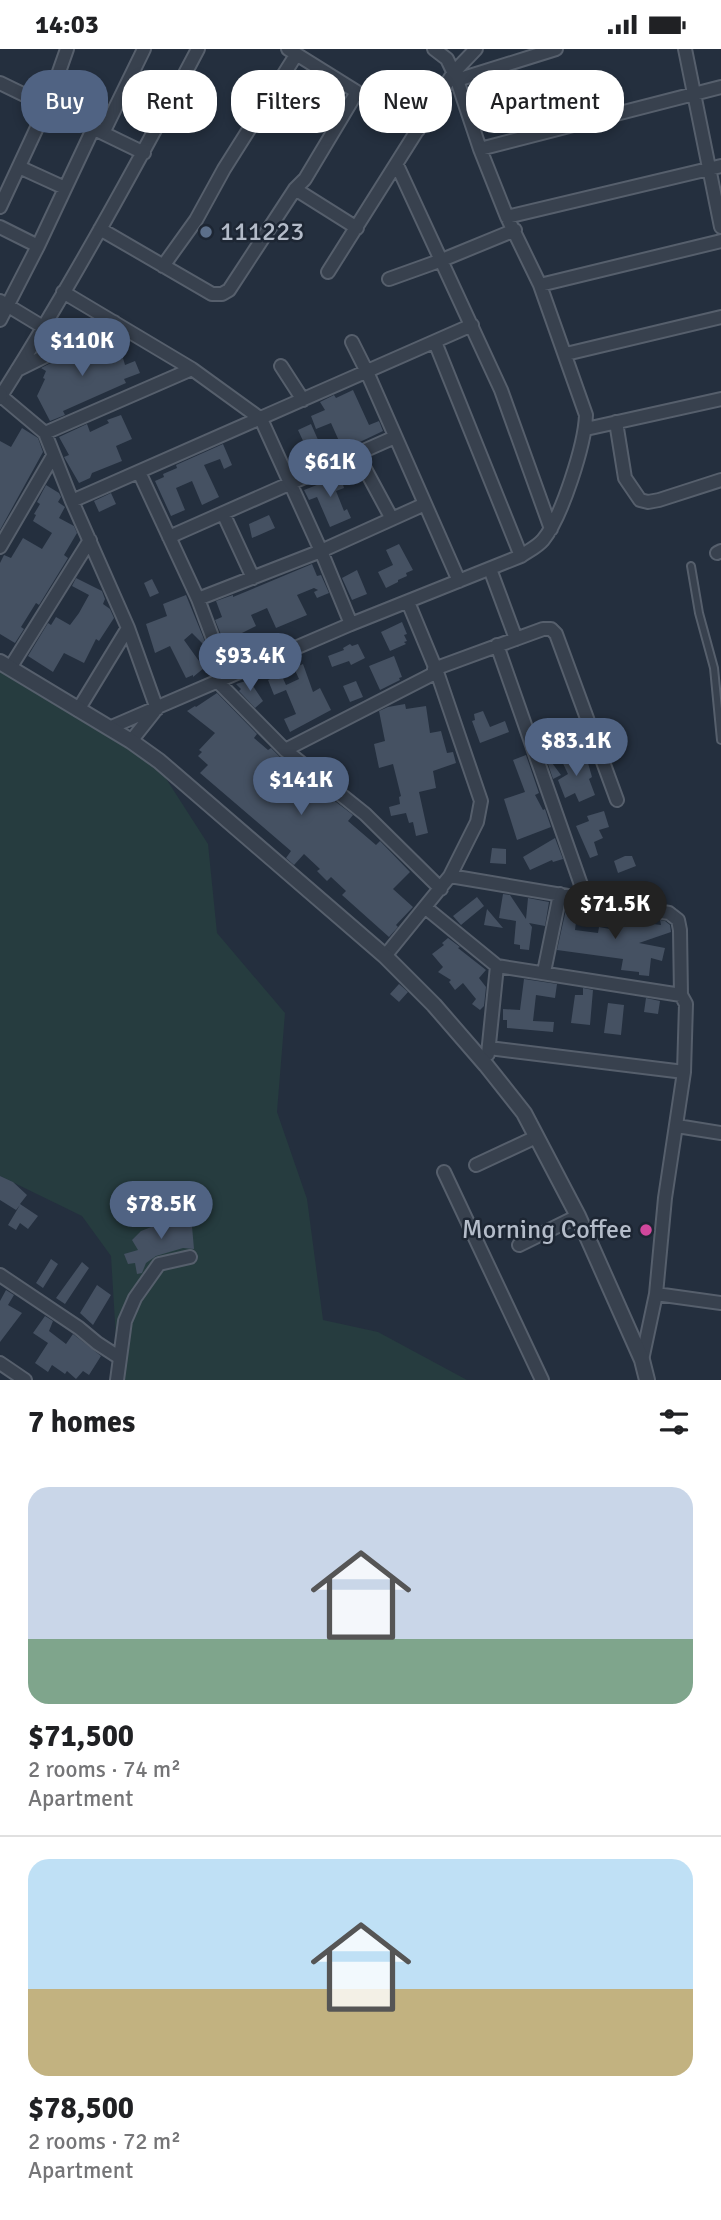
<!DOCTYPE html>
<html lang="en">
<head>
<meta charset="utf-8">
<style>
	:root { --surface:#fff; --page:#f6f6f6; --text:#202124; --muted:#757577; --line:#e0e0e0; --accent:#506383 }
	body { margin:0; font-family:Signika,sans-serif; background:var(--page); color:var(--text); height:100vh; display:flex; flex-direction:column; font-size:26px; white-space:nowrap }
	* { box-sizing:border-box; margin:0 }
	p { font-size:23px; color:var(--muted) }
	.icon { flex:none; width:38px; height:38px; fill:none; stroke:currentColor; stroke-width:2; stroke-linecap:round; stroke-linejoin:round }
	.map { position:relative; height:1331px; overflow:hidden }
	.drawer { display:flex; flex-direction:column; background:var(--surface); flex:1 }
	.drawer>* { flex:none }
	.top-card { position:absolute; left:21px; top:21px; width:679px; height:63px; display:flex; gap:14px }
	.price { position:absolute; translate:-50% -60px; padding:0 16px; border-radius:24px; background:var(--accent); color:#fff; font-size:23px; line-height:46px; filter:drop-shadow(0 2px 4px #0008) }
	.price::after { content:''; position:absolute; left:50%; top:42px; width:21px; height:16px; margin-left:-10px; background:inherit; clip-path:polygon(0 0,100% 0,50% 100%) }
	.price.current { background:#222; color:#fff }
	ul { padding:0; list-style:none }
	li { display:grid; align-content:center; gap:14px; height:371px; padding:0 28px }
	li+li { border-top:2px solid var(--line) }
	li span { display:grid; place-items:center; height:217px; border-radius:21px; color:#555 }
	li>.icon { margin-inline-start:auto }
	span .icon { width:126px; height:126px; fill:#fffc; stroke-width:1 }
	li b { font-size:30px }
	h2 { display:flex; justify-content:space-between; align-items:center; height:84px; padding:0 28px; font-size:30px }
	.pill { padding:0 24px; border-radius:28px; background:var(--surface); box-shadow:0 4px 10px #0003; font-size:24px; line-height:63px }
	.pill.current { background:var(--accent); color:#fff }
	.status { display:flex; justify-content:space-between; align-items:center; height:49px; padding:0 35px; background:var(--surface); direction:ltr }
	.status svg { height:19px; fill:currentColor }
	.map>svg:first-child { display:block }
	.green { fill:#263c3f }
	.building { fill:#455162 }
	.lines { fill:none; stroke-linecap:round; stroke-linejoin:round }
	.service-casing { stroke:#565f6c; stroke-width:10 }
	.minor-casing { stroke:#565f6c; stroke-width:16 }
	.tertiary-casing { stroke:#565f6c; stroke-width:18 }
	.service { stroke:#38414e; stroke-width:6 }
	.minor { stroke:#38414e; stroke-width:12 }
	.tertiary { stroke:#38414e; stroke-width:14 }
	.service-dot { fill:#5c6f8a; stroke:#1d2633; stroke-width:2.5 }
	.hotel-dot { fill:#d1479c; stroke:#1d2633; stroke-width:2.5 }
	.labels { text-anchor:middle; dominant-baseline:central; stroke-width:5; stroke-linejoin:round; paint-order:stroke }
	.poi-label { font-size:26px; fill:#b4bcc9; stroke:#1d2633; text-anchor:start }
</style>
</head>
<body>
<div class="status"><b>14:03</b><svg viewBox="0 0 49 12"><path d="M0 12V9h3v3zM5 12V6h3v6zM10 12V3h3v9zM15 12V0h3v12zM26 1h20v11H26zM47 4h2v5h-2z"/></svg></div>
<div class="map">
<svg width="721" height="1331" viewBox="0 0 721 1331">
	<rect width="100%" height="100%" fill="#242f3e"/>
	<!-- green -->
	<path class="green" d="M0,604L147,700L208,795L217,884L285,964L277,1063L307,1150L323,1271L378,1283L467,1331H124L117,1306L111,1207L82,1167L0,1127Z"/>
	<!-- building -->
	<path class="building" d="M106,290L116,312L123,309L125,316L135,312L140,324L124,330L126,334L63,362L65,366L50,372L37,347L45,330L43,329L46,322L41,319L90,294L91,297Z
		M353,341L369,376L379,372L383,382L343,401L331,374L316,380L311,367L325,361L320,353L334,346L336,349Z
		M121,366L132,390L116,397L122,412L92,424L90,429L79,434L64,408L69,406L59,388L87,375L90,383L109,374L107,371Z
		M311,375L319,393L305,396L298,381Z
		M22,379L38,389L43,403L0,481V392L11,398Z
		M223,395L232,416L224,420L220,410L204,416L219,448L202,456L192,432L176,439L185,461L171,467L155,432L164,428L163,425L177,419L176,416Z
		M339,422L344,439L336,442L344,462L347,460L351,469L330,478L317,448L309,451L304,441L322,434L321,430Z
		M46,436L59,444L61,448L58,453L65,458L59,469L74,477L77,484L64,506L68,509L39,556L36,554L21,578L24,580L15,594L0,585V514L4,506L11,509L23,489L42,500L52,484L33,472L36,466L34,465L40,455L37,453Z
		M111,444L116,455L99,463L94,452Z
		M269,466L275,479L252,489L249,475Z
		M399,495L413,521L406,524L407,527L398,531V533L386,539L378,523L393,516L386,501Z
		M312,515L317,527L321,526L329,544L317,549L314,543L318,541L314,539L297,546L307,566L276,579L267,559L251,566L256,577L240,585L242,591L232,596L229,590L224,593L215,571L222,568L216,552L233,546V548Z
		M357,521L367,545L352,551L342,529Z
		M76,529L102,542L105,550L103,555L110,560L114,569L99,592L96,590L84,614L64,604L53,623L28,607L48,574L51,576L56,568L70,576L79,564L89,546L72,537Z
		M152,530L159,544L150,548L144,534Z
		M186,546L208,600L192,584L184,591L204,619L193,628V626L186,629L170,597L155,604L146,575L167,567L163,555Z
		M402,573L407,585L404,586L407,592L404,593L406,595L390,602L381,583Z
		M350,595L352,597L358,595L365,609L351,616L349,612L332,618L328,607L344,601L343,599Z
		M394,607L402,628L399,629L400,631L380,641L369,617Z
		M303,615L313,643L320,639L331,661L290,683L284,670L296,665L286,641L274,646L268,631L281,625L286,636L299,630L294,619Z
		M249,631L263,652L255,659L239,642L241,640L236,635Z
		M356,632L363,648L350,653L343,637Z
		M217,644L257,685L254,689L268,701L271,699L282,710L265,729L278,741L295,721L321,745L323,743L353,766L348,772L376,796L380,792L410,823L393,840L413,858L396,876L398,878L389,888L342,846L346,842L331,828L327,832L317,822L320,820L304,805L294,816L286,809L291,802L200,724L208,716L198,707L202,703L199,701L215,684L187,662L195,657L196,658Z
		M405,655L406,660L426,657L430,684L441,682L447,704L453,703L456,714L433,722L436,739L419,743L428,784L416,787L413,773L409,774L406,764L391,767L389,758L400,755L399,748L401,747L393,715L379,719L374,695L385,692L379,662L388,658Z
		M483,662L490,678L505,672L509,683L480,694L472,672L475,671L474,665Z
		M553,670L559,683L550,687L543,675Z
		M570,698L577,717L588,714L592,728L589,730L595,746L579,753L575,744L565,749L558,731L568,725L558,704Z
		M544,703L561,726L553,730Z
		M526,706L539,744L535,746L543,761L545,760L551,778L517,791L504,750L525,743L513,711Z
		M604,762L609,778L599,781L603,789L594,793L598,806L590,809L576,777L589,772L587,767Z
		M555,789L563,810L553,813L552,811L530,821L523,808Z
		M492,799L506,800V815L490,814Z
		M625,807H632L636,817L618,824L614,812Z
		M503,845L510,846L526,870L528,849L549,853L545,877L529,874L532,878L529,901L520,900V896L514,895L516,872L499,869Z
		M477,848L484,857L461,876L453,867Z
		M567,856L578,858L575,881L598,884L599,878L610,880L612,863L636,867V873L661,876L660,871L665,872L670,876L671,883L639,894L665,899L662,912L651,909L649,927L639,926V923L621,921L623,910L557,901Z
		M487,860L503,879L484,876Z
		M448,889L460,898L458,899L486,921L479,929L486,938L484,957L480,961L472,955L476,950L463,934L455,941L449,933L451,931L438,923L443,918L432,905L444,896L442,894Z
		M524,930L557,935L555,949L536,946L533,972L554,973L553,983L507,979V971H503V960L520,961Z
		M399,935L408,943L399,953L390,945Z
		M583,939L593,941L590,976L571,974L575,946H583Z
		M646,949L660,952L658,965L644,963Z
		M608,954L624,956L621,986L604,984Z
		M0,1127L13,1133L27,1146L20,1155L38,1167L28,1180L20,1174L16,1181L8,1176L20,1156L16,1161L0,1151Z
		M186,1163L191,1166L194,1200L183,1199L156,1207L146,1214L142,1224L137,1225L135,1214L128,1215L124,1205L138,1201L132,1191L141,1182L164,1173L165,1177L175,1174Z
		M51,1210L58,1215L43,1239L36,1234Z
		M82,1213L89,1219L65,1255L56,1249Z
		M97,1236L111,1246L93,1276L80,1264Z
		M6,1241L14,1246L8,1256L22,1264L0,1293V1252Z
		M45,1267L53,1272L49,1282L66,1295L73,1285L101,1307L89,1326L83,1322L76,1330L67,1322L65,1325L52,1316L48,1323L35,1314L48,1294L33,1284Z"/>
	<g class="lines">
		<defs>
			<path id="service" d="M691,517L699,564L714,619L721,691"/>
			<path id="minor" d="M288,0L418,81
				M685,0L721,178
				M457,31L556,0
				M0,34L144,104
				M103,84L144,0
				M480,100L721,38
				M397,116L501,341L551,480
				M19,118L65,139
				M295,140L357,179
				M0,158L47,57L67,0
				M507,168L721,117
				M0,178L38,197
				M100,180L212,245H222L229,241L295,140L305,130L357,43
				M163,217L196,171L224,120L296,6
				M328,223L454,23L476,0
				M389,230L442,211L515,181
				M540,236L721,192
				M63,243L192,320L261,370L321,502L351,575
				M0,252L43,278
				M0,271L38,197L93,80
				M352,293L367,323L459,532
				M435,293L521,507
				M566,305L721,268
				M281,317L303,351
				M17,321L114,273
				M616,373L625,429L640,451L648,453L659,451L721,431
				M586,380L721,350
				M45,384L192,320
				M357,405L392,470
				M139,423L198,550L227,627
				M72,452L472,276
				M223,464L253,529
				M169,488L395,388
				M0,498L53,407
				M717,504L721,502
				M490,520L516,590
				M198,550L321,502L425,455
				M497,596L586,850
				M10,619L90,491
				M434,620L543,580H551L556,585L617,751
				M217,632L285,701L365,765L441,840
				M157,660L128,579L72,452L45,384L1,347C72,235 136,118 198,0
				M78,661L128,579
				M109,679L351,575L521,507C528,502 537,498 543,491C562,468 585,395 586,366L540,236L507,168L480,100L457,31L447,10L434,0
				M131,692L154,663
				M285,701L437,623
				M450,827L669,864L678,871L680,881L681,946L686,955L684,1023L665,1149L656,1245L642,1311
				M426,859L497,917L681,946
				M385,907L450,827L477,773L481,752L437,623L408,553
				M544,923L560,845
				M489,999L684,1023
				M488,1005L497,917
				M677,1077L721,1084
				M476,1116L536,1088
				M444,1123L542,1331
				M519,1196L578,1167
				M0,1226L79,1279L97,1294L120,1309
				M656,1245L721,1254
				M0,1314L25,1331
				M117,1331L125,1272L135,1249L159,1215L190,1208"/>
			<path id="tertiary" d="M0,346V348
				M0,613L131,692L159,712L385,907L434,956L486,1016L524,1064L578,1167L642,1311L647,1331"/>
		</defs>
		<!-- service casing -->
		<use href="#service" class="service-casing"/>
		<!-- minor casing -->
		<use href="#minor" class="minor-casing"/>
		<!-- tertiary casing -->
		<use href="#tertiary" class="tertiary-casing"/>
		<!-- service -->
		<use href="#service" class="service"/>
		<!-- minor -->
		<use href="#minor" class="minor"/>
		<!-- tertiary -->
		<use href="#tertiary" class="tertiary"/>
	</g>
	<!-- markers -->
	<circle class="service-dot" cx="206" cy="183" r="7"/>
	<circle class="hotel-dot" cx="646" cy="1181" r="7"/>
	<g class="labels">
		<!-- poi labels -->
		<g class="poi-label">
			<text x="220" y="183">111223</text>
			<text x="632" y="1181" text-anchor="end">Morning Coffee</text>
		</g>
	</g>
</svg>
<b class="price" style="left:82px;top:329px">$110K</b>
<b class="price" style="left:330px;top:450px">$61K</b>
<b class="price" style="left:250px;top:644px">$93.4K</b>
<b class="price" style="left:576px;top:729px">$83.1K</b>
<b class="price" style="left:301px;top:768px">$141K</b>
<b class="price current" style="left:615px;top:892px">$71.5K</b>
<b class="price" style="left:161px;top:1192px">$78.5K</b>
<div class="top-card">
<a class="pill current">Buy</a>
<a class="pill">Rent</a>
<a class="pill">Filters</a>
<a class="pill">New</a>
<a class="pill">Apartment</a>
</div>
</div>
<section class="drawer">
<h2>7 homes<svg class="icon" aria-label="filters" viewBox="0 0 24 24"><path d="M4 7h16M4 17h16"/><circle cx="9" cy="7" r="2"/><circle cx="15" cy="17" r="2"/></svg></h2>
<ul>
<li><span style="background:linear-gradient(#c9d6e8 70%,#7fa58c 0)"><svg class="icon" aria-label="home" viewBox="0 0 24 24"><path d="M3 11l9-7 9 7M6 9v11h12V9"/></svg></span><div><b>$71,500</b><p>2 rooms · 74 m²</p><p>Apartment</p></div></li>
<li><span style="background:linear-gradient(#bfe0f5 60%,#c2b280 0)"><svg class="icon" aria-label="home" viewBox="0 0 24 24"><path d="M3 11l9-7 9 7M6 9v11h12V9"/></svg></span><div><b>$78,500</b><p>2 rooms · 72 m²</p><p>Apartment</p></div></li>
</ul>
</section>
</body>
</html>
